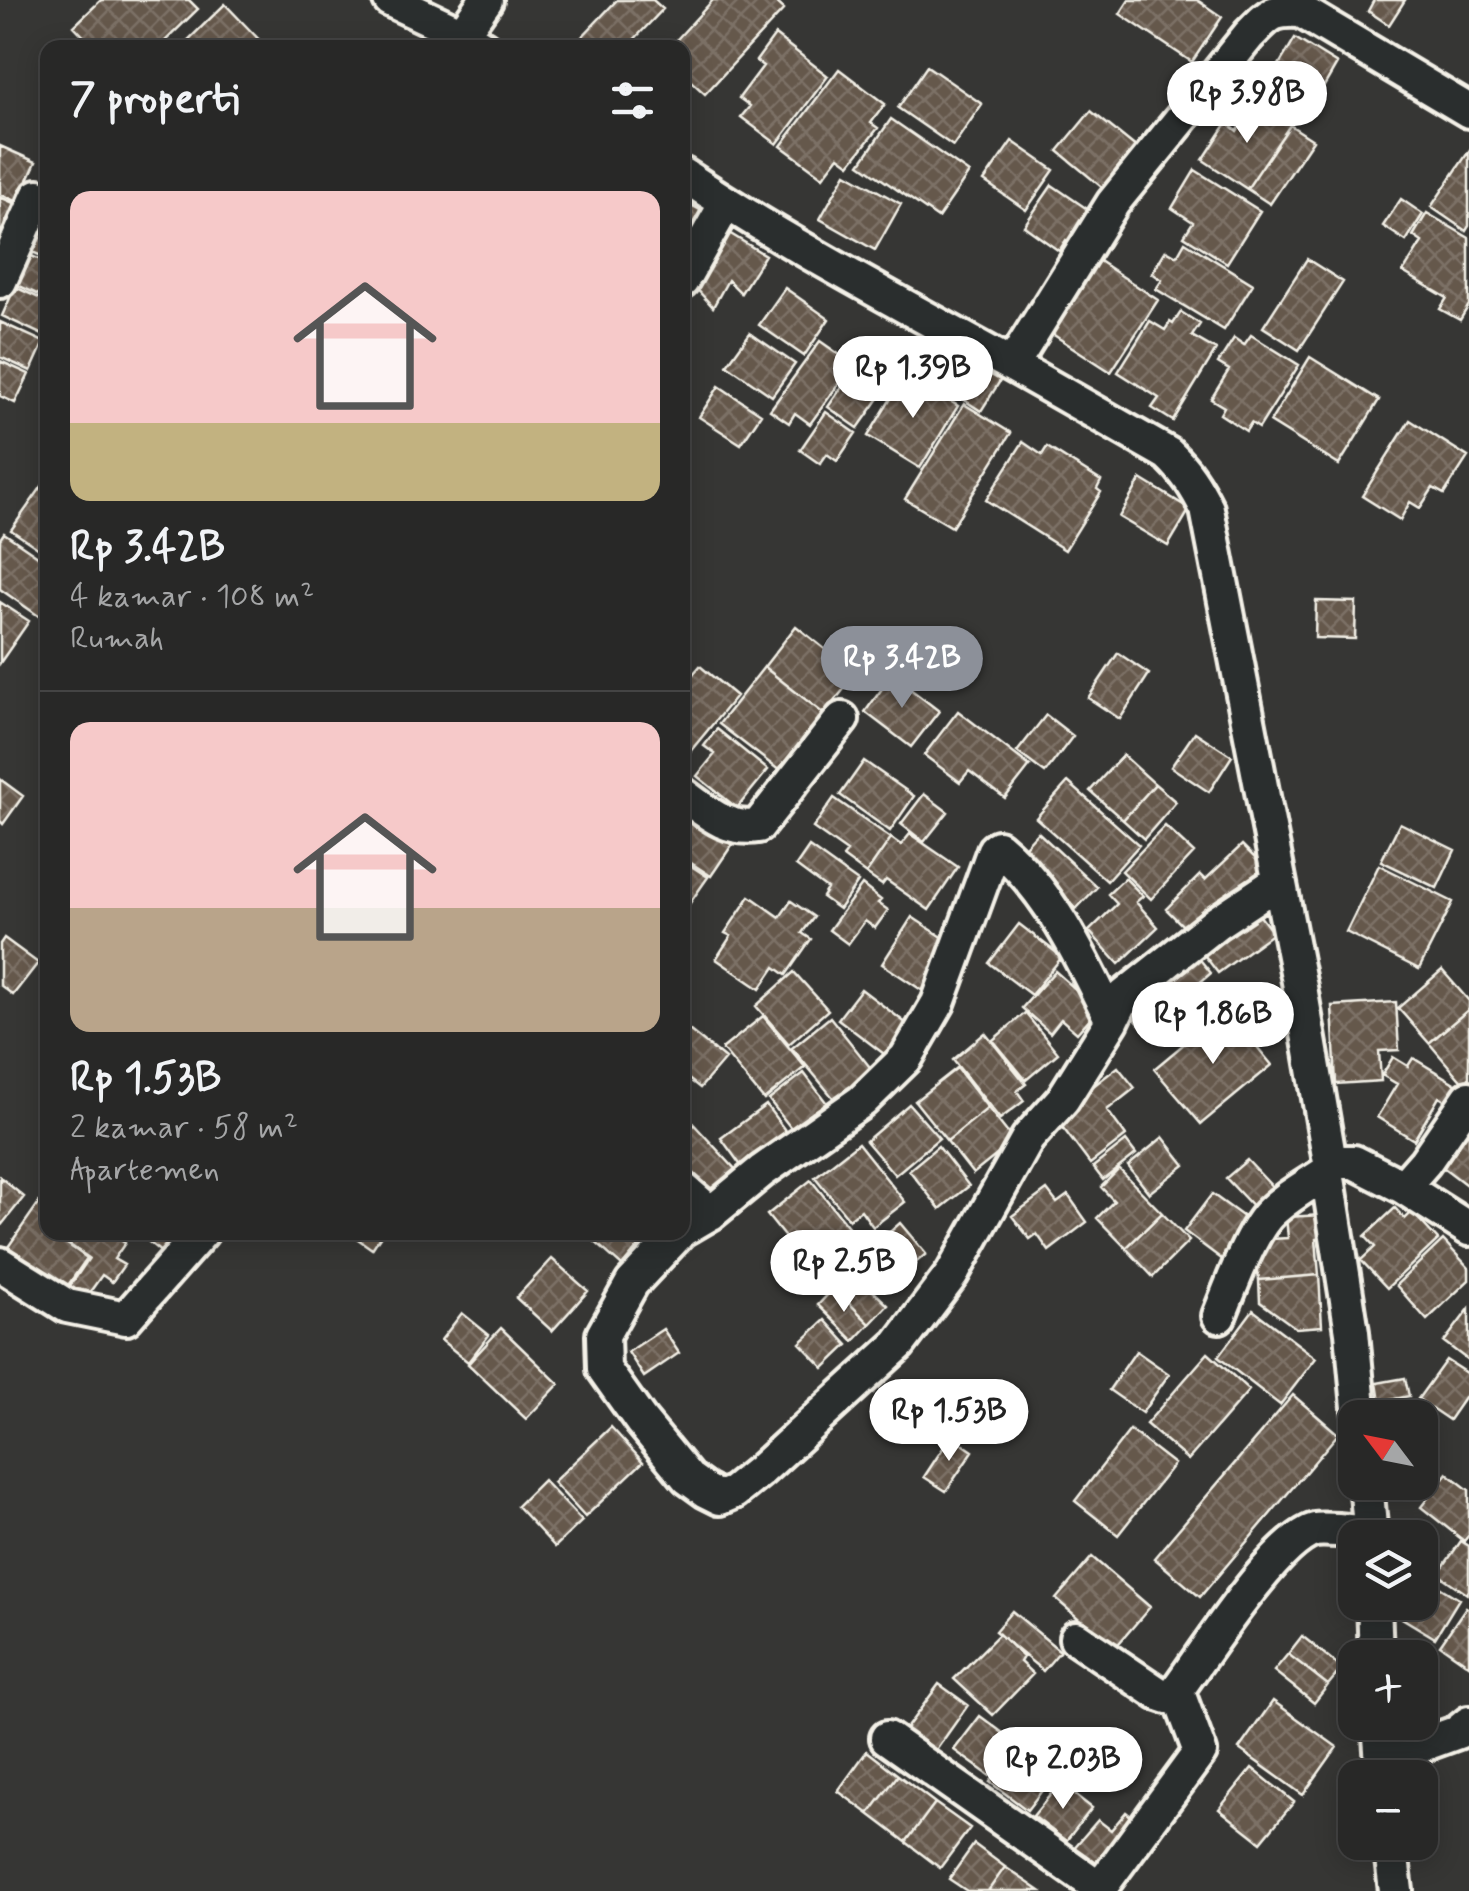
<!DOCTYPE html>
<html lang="id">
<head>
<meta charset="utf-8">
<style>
	:root { --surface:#282827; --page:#30302f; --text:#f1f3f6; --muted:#a5a6a7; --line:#444; --accent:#8c9099 }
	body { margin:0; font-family:Mynerve,sans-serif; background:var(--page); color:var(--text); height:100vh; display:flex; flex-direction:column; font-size:38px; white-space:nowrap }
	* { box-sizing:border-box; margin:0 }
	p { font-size:32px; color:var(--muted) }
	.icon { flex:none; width:55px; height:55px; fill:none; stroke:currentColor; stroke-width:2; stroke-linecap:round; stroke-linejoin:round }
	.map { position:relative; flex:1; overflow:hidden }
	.drawer { position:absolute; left:40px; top:40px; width:650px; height:1200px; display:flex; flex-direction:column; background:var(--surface); border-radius:20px; box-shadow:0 5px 25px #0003,0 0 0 2px var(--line) }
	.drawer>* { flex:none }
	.needle { width:65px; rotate:302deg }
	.fabs { position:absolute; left:1338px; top:1400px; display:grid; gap:20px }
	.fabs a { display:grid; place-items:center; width:100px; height:100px; border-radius:20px; background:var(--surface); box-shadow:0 5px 25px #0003,0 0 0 2px var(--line); font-size:50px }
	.price { position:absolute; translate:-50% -85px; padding:0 22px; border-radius:35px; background:#fff; color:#222; font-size:32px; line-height:65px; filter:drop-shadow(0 2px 5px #0008) }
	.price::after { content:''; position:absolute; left:50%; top:60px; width:30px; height:22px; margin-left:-15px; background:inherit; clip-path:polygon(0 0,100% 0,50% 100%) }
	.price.current { background:var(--accent); color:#fff }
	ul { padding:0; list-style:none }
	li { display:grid; align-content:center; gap:20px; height:530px; padding:0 30px }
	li+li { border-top:2px solid var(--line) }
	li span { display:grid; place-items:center; height:310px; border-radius:20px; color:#555 }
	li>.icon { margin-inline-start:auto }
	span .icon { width:180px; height:180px; fill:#fffc; stroke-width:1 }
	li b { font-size:42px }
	h2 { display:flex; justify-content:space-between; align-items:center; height:120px; padding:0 30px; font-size:42px }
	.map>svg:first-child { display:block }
	.building { fill:url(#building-cross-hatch); stroke:#f4f1e8; stroke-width:2.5 }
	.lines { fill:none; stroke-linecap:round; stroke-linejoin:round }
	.minor-casing { stroke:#f4f1e8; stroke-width:40 }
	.minor { stroke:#2a2d2e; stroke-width:32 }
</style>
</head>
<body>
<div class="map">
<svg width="1469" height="1891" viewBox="0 0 1469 1891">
	<defs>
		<pattern id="building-cross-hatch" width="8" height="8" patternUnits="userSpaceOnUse" patternTransform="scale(2.5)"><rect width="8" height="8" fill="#65594c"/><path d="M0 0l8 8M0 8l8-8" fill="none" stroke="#7c7166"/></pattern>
	</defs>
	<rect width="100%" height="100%" fill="#363634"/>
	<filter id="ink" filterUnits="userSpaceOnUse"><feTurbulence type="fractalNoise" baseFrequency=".01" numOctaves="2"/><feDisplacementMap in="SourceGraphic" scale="20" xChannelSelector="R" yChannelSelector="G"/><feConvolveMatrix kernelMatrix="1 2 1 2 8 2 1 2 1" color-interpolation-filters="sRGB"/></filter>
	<g filter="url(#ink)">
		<!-- building -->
		<path class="building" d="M101,0H189L198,9L158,48H95L74,26Z
			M617,0H653L663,9L626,48H584L578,41Z
			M713,0H774L784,9L705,94L682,73V48H669Z
			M1129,0H1197L1222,17L1192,62L1120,14Z
			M1374,0H1405L1389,25L1368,11Z
			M225,4L267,48H180Z
			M775,35L828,76L777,144L741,117L750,106L739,98L763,66L756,61Z
			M1295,38L1337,64L1316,100L1273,75Z
			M927,66L982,104L953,146L898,108Z
			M839,69L885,104L871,123L878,128L850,164L839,156L823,177L781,146Z
			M1256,103L1290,125L1247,189L1203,160L1227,123L1237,131Z
			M1091,111L1137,148L1104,189L1058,151Z
			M891,119L969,173L938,218L860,164Z
			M1290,125L1313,140L1270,204L1247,189Z
			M1012,141L1054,170L1026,210L984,181Z
			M0,146L36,162L18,202L0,194Z
			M1469,151V226L1466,231L1431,207Z
			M1195,170L1260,211L1227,263L1184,236L1193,222L1172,208Z
			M846,173L901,204L875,250L820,219Z
			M1052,185L1099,217L1078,248L1066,240L1059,251L1024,226Z
			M0,197L16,204L2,233L0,232Z
			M1401,199L1423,214L1406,241L1383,226Z
			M682,200L709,215L682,254Z
			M1427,213L1469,238V305L1460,320L1440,309L1447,298L1403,272L1422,242L1413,236Z
			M44,222L48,224V259L30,251Z
			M729,233L765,255L741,293L728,280L713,307L695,287Z
			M1185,242L1253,284L1224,330L1156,289L1162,280L1152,273L1166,250L1177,256Z
			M29,255L48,263V299L15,284Z
			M1096,259L1158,300L1111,372L1049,332Z
			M1307,259L1343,282L1299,350L1263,327Z
			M15,287L48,302L47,337L2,316Z
			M785,288L829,319L804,356L759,325Z
			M1181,312L1200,324L1192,336L1216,350L1173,421L1152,408L1159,398L1118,372L1150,321L1165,330L1170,322L1173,324Z
			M0,322L44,342L31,371L0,357Z
			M750,333L795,364L772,396L727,365Z
			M1251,335L1299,365L1259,428L1251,423L1246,431L1220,414L1224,407L1211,399L1229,370L1218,363L1234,338L1244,345Z
			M820,341L853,364L810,424L795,413L789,423L770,410Z
			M941,345L974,365L951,401L936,391L942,381L926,370Z
			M1310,357L1379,400L1339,465L1270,422Z
			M0,361L29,374L15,403L0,396Z
			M978,363L1002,378L981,411L958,396Z
			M857,365L887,387L858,428L828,407Z
			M906,374L958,406L920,468L868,436Z
			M719,386L761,414L741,444L699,417Z
			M964,404L1011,433L952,527L905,499Z
			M826,412L856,433L837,461L827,454L820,464L800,450Z
			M1410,420L1468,457L1444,494L1433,488L1420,508L1410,502L1400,520L1362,496Z
			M1023,442L1042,455L1047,447L1101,481L1097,489L1101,492L1065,550L986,500Z
			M1141,479L1190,509L1168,546L1119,517Z
			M45,482L48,484V555L11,530Z
			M4,533L48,563V612L43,619L0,589V539Z
			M1316,601L1356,602L1355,639L1315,638Z
			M0,602L29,621L0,663Z
			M796,626L856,674L824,714L764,667Z
			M1118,653L1149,674L1120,719L1088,698Z
			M700,666L736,696L688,754L682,750V687Z
			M764,667L824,714L780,771L719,724Z
			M892,675L939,711L911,747L865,712Z
			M958,711L1030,766L1005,798L969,771L960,782L924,755Z
			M1046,715L1073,736L1045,773L1017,752Z
			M717,729L768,770L737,808L697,776L715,754L704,746Z
			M1195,732L1232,756L1209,792L1171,767Z
			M1123,755L1155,784L1123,820L1090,791Z
			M864,761L914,796L890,831L840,795Z
			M0,779L23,796L3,824L0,821Z
			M1068,782L1139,845L1107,881L1036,818Z
			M1155,784L1176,802L1144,839L1123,820Z
			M924,794L948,812L924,842L901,824Z
			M834,798L891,838L866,874L843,857L847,852L813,828Z
			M688,811L734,842L711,876L682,857V818Z
			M1400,823L1455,850L1437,888L1381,861Z
			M1165,826L1194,853L1151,899L1122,871Z
			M1038,832L1097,887L1076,909L1017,855Z
			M910,834L958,867L929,910L886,880L882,885L866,874L891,838L901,845Z
			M1242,845L1264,867L1225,906L1218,900L1188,931L1166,909L1200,875L1205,880Z
			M809,847L858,882L839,909L822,897L827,889L796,866Z
			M682,860L708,877L685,910L682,909Z
			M1379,865L1453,902L1419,969L1346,932Z
			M1125,878L1143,896L1136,902L1158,927L1119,964L1089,931L1117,904L1108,894Z
			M862,885L881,900L878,903L888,910L875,928L865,921L848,944L829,930Z
			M750,896L780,917L791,901L814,917L802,933L811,939L786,975L775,967L760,989L716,959L731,936L725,933Z
			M1257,912L1273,933L1218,973L1202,952Z
			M912,917L953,944L923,991L882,964Z
			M1019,924L1062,957L1031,995L989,963Z
			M4,938L38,963L13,995L0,985V944Z
			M1193,951L1211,973L1174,1005L1156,983Z
			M1442,970L1469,1001V1009L1429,1043L1398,1008Z
			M1055,971L1098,1009L1077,1033L1061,1019L1050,1033L1022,1008Z
			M794,972L828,1010L789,1044L756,1006Z
			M1156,983L1174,1005L1144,1030L1126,1008Z
			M861,989L915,1030L892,1060L838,1019Z
			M1396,1002L1399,1050L1379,1051L1381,1081L1336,1084L1332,1006Z
			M1226,1009L1272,1065L1201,1124L1154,1069Z
			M1469,1009V1080L1464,1084L1429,1043Z
			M1025,1013L1058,1053L1026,1080L993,1040Z
			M763,1016L805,1067L764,1100L722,1049Z
			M830,1017L877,1076L840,1106L792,1048Z
			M684,1026L725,1059L700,1088L682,1074Z
			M985,1033L1026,1084L1017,1091L1024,1101L1000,1119L953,1060Z
			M1393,1057L1408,1066L1413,1058L1459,1086L1449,1103L1439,1097L1414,1140L1377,1117L1397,1084L1382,1075Z
			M1118,1067L1135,1088L1107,1110L1126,1136L1090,1164L1054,1116Z
			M957,1068L988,1108L947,1141L915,1101Z
			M804,1073L832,1110L798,1137L769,1100Z
			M909,1104L939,1138L895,1175L866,1141Z
			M766,1105L787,1133L742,1167L721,1138Z
			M988,1108L1014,1141L973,1174L947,1141Z
			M688,1118L736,1170L707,1196L682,1169V1123Z
			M1469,1125V1187L1440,1165Z
			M1163,1137L1185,1165L1149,1193L1128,1166Z
			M1126,1141L1136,1154L1103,1180L1093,1167Z
			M858,1143L905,1202L873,1227L861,1210L849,1219L815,1177Z
			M938,1146L969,1186L940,1209L909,1170Z
			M1247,1160L1279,1194L1259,1213L1226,1178Z
			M1119,1169L1162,1213L1126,1248L1097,1218L1114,1201L1101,1187Z
			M0,1177L24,1197L0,1227Z
			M811,1180L850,1229L807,1265L767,1215Z
			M1047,1190L1057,1203L1068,1195L1087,1222L1049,1251L1037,1234L1030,1239L1012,1216Z
			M47,1191L48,1232H54L53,1234L87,1258L64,1291L6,1250Z
			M1212,1194L1259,1228L1231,1266L1184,1231Z
			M1395,1208L1405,1219L1412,1212L1438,1240L1387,1288L1361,1260L1375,1247L1365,1236Z
			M1162,1213L1189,1241L1153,1277L1126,1248Z
			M1323,1215L1325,1237L1316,1239L1319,1275L1259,1280L1257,1262L1271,1239L1288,1238L1286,1217Z
			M900,1223L926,1254L890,1284L865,1254Z
			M65,1232H109L125,1243L114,1259L124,1265L112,1282L102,1275L80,1306L64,1295L89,1258L61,1239Z
			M137,1232H181L163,1254Z
			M348,1232H383L372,1249Z
			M584,1232H630L641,1243L622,1266Z
			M1443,1240L1469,1268V1280L1427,1320L1396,1285Z
			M552,1259L588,1291L552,1331L516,1298Z
			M851,1270L888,1305L870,1324L834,1288Z
			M1319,1275L1322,1326L1296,1328L1260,1302L1259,1280Z
			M834,1288L870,1324L854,1341L818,1305Z
			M1469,1309V1361L1444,1342Z
			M1253,1310L1316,1358L1280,1405L1218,1357Z
			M462,1313L489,1335L468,1362L441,1340Z
			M825,1320L848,1345L824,1368L800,1343Z
			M501,1328L559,1384L526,1419L468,1364Z
			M663,1329L679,1353L644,1377L628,1352Z
			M1136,1351L1169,1374L1142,1413L1109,1390Z
			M1208,1353L1249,1390L1188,1460L1146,1424Z
			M1446,1360L1469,1375V1391L1449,1420L1418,1399Z
			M1405,1378L1409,1396L1380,1402L1377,1383Z
			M1293,1395L1338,1434L1200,1597L1154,1558Z
			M611,1427L643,1462L585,1517L553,1482Z
			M1130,1430L1174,1464L1118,1535L1075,1501Z
			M951,1436L973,1451L946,1491L924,1477Z
			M1447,1473L1469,1490V1535L1464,1541L1421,1507Z
			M543,1480L582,1521L555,1547L517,1506Z
			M1461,1541L1469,1546V1590L1467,1594L1438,1574Z
			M1092,1557L1150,1607L1114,1649L1056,1599Z
			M1421,1576L1459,1599L1435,1638L1397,1615L1405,1602H1420Z
			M1466,1607L1469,1609V1665L1440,1645Z
			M1012,1611L1060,1651L1043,1671L995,1631Z
			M999,1634L1023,1657L1020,1662L1033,1674L993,1715L954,1679Z
			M1302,1636L1342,1668L1328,1685L1288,1654Z
			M1288,1654L1328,1685L1314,1703L1274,1671Z
			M939,1684L968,1705L932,1756L902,1734Z
			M1273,1701L1337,1747L1303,1795L1239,1749Z
			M980,1716L1015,1742L990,1776L954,1750Z
			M1020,1743L1057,1771L1027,1810L990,1782Z
			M867,1751L898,1775L869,1814L838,1791Z
			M1252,1768L1294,1802L1261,1842L1219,1809Z
			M898,1775L935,1803L906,1842L869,1814Z
			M1060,1783L1092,1808L1066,1841L1033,1816Z
			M935,1803L970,1828L940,1868L906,1842Z
			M1126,1812L1147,1829L1105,1878L1072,1850L1098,1820L1111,1830Z
			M974,1844L1005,1867L988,1891H967L949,1879Z
			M1005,1867L1040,1891H988Z"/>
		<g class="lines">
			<defs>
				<path id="minor" d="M390,0L462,34L484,48
					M462,34L486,0
					M682,174C787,244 898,302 1008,363C1062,393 1115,424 1168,454C1186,471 1196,487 1207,509L1300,987L1330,1162L1327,1172L1352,1332L1360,1418
					M0,281L38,196
					M682,281L726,203
					M1012,365L1113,203L1249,35C1269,15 1272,9 1301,11L1469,111
					M682,794C707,812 726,831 758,826L842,719
					M1330,1162H1354L1403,1187L1469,1229
					M1403,1187L1425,1162L1469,1098
					M682,1188L711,1213
					M682,1230L711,1213L762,1171L862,1101L906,1058L938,1003L994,850L998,847C1051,892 1082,959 1112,1021
					M680,1232L632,1283L603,1335L604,1369L641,1421L688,1478L706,1491L720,1498L734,1492L761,1470L899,1344L952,1274L1028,1138L1063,1099L1112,1021L1124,996L1216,923L1279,881
					M0,1264L67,1306L126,1318L202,1232
					M1219,1316C1230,1289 1249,1236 1268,1215C1284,1198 1308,1185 1327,1172
					M1366,1482L1371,1538
					M1374,1602L1376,1658
					M1076,1638L1159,1694L1168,1697L1177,1690C1203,1655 1276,1540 1315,1530C1326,1528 1358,1532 1371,1533
					M1379,1722L1383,1778
					M887,1738L1100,1888L1200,1752L1177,1690
					M1381,1760L1458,1732L1469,1723
					M1390,1842L1396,1891"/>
			</defs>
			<!-- minor casing -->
			<use href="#minor" class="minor-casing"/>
			<!-- minor -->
			<use href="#minor" class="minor"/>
		</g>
	</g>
</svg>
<div class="fabs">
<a><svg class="needle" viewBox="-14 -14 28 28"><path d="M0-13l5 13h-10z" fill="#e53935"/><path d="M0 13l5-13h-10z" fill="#a5a6a7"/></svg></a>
<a><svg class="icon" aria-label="layers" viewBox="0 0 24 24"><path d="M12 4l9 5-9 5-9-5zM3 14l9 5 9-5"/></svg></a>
<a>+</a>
<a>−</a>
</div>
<b class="price" style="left:1247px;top:146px">Rp 3.98B</b>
<b class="price" style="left:913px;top:421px">Rp 1.39B</b>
<b class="price current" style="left:902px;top:711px">Rp 3.42B</b>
<b class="price" style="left:1213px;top:1067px">Rp 1.86B</b>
<b class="price" style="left:844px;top:1315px">Rp 2.5B</b>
<b class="price" style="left:949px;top:1464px">Rp 1.53B</b>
<b class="price" style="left:1063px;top:1812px">Rp 2.03B</b>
<section class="drawer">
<h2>7 properti<svg class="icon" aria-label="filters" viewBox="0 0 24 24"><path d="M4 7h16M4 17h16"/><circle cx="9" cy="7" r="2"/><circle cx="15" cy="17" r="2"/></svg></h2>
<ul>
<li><span style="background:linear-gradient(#f6c9c9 75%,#c2b280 0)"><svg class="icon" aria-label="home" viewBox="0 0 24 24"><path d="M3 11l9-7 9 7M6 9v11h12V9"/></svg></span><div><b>Rp 3.42B</b><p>4 kamar · 108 m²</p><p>Rumah</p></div></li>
<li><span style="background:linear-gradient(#f6c9c9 60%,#b9a48a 0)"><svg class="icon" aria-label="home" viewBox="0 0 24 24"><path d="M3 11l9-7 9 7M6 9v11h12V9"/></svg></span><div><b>Rp 1.53B</b><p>2 kamar · 58 m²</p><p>Apartemen</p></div></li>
</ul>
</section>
</div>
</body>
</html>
